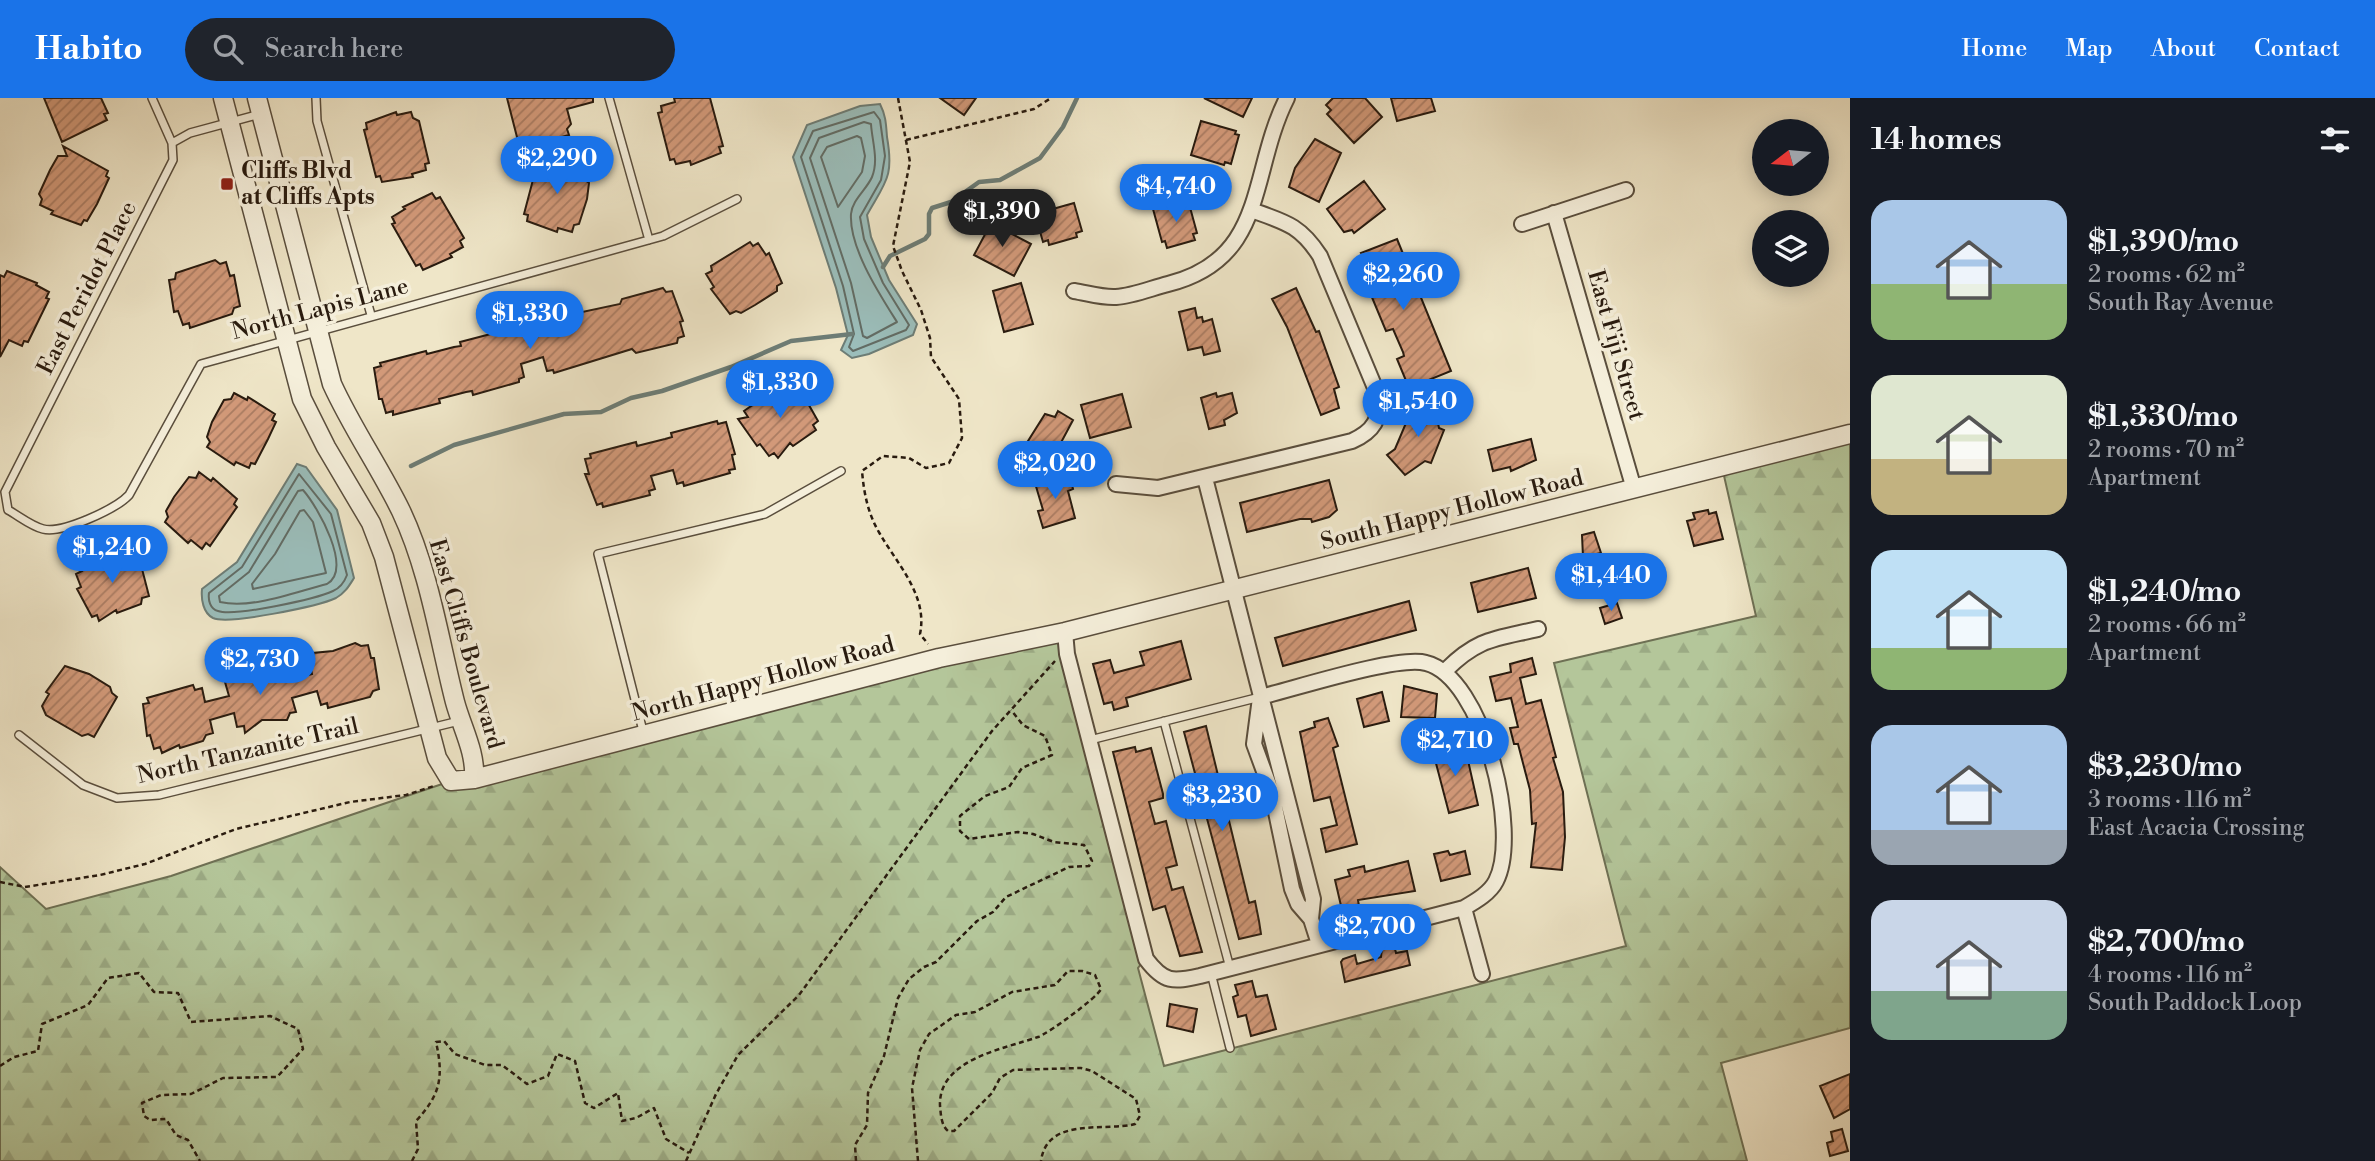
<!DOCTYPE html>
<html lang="en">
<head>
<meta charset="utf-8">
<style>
	:root { --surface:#171b24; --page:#20242c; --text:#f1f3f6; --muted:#9ea1a6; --accent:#1a73e8 }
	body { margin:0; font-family:"Libre Bodoni",serif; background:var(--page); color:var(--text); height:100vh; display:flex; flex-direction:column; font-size:26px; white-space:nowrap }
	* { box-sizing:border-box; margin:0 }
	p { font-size:23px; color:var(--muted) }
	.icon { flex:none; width:38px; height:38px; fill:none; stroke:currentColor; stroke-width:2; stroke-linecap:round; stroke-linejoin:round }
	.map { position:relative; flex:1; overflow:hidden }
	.panel { display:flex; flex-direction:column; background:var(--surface); width:525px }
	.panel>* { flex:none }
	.needle { width:46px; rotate:254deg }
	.controls { position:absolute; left:1752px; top:21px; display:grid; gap:14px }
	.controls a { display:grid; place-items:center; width:77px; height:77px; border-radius:50%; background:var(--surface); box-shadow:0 4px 18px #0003; font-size:35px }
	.price { position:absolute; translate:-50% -60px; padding:0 16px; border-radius:24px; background:var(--accent); color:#fff; font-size:23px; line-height:46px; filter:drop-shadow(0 2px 4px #0008) }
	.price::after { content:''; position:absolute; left:50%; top:42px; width:21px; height:16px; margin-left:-10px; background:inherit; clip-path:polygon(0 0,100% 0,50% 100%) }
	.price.on { background:#222; color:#fff }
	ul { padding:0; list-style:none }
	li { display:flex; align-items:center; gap:21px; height:175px; padding:0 21px }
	li span { display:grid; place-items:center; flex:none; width:196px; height:140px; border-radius:21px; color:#555 }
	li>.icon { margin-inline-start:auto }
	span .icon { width:84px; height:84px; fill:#fffc; stroke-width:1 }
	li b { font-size:30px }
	h2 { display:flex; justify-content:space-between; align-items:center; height:84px; padding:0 21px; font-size:30px }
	header { display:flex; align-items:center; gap:42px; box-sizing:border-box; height:98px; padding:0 35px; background:var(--accent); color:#fff }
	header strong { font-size:33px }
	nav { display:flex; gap:38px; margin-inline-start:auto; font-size:24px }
	.search { width:490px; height:63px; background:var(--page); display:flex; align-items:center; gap:18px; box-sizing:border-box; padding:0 24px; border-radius:38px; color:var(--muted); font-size:26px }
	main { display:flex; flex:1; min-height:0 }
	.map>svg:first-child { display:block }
	.forest { fill:url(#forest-firs); stroke:#6e7054; stroke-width:2 }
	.water { fill:#9bbebb; stroke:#6d7d76; stroke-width:2 }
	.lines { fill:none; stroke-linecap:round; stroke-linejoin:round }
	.shore { stroke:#626c65; stroke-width:2 }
	.stream { stroke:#6d7d76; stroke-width:4.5 }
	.building { fill:url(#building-hatch); stroke:#291b0f; stroke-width:2 }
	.service-casing { stroke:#5a4e3d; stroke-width:10 }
	.minor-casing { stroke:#5a4e3d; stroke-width:18 }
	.tertiary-casing { stroke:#5a4e3d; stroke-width:21 }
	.path { stroke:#291b0f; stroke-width:2.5; stroke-dasharray:5 3.5; stroke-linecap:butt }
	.service { stroke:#f5efdb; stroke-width:7 }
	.minor { stroke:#f5efdb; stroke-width:14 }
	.tertiary { stroke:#f5efdb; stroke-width:18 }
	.poi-dot { fill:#8f2418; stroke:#f5efdb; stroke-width:2.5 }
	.labels { text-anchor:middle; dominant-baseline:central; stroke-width:7; stroke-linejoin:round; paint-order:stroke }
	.poi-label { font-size:23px; font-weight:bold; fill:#291b0f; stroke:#f5efdb; text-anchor:start }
	.street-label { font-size:23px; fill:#291b0f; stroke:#f5efdb }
</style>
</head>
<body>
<header>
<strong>Habito</strong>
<div class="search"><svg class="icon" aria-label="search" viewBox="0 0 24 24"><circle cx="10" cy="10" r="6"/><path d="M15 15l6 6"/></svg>Search here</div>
<nav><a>Home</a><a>Map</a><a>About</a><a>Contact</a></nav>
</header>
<main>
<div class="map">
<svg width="1850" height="1063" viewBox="0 0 1850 1063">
	<defs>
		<pattern id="forest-firs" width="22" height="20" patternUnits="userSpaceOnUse" patternTransform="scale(1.75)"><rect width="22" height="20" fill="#b4c69a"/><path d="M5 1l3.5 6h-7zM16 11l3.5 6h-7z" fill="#9baa84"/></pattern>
		<pattern id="building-hatch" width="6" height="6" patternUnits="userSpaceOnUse" patternTransform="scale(1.75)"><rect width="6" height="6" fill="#d29979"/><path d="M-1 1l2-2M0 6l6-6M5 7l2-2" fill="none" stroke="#aa7c62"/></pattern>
	</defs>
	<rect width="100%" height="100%" fill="#efe6c8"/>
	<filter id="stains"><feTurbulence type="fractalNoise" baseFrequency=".00286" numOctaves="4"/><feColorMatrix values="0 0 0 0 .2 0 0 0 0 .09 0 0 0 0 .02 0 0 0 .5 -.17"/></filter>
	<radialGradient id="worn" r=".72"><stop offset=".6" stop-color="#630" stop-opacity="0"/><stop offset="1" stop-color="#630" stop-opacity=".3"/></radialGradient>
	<!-- forest -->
	<path class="forest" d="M1850,336V930L1721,965L1747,1063H0V769L46,811L171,778L451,683L1065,534L1145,861L1138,870L1164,968L1626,848L1554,565L1756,518L1722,369Z"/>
	<!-- water -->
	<path class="water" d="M880,6C886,18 886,26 887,39C894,79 886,83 867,117L871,139L889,182L917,226L913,237L869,256L852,260L841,252L848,237L836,190L793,59L807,27L860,8Z
		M297,366L306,369L337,412L354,480C349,488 345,495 336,500C319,508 229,527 213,520C203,515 201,501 202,491L237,464Z"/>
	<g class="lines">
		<!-- shore -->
		<path class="shore" d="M874,14L880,22L885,58L881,82L860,119L864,141L883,185L909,227L906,232L853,253L849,249L854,236L843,188L801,59L813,33Z
			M864,24L871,26C872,43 879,62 872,79C867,91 852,102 851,116C849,150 880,197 897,224L867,240L863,238L851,185L810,60L819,40Z
			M857,38L861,40L865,58L862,74L838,109L821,59L827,49Z
			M299,376L331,416L347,477C344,485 340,490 333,493C316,501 234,519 218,513C210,511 208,502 209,495L242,469Z
			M303,392C318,409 353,471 327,486C295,494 253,511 220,504L219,498L249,474L298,393Z
			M304,412L313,424L326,475L253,491L252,486L275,456L300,413Z"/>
		<!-- stream -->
		<path class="stream" d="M883,169L890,158L925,141L929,136V116L932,110L951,104L979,84L1000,82L1040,60L1063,29L1077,0
			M411,368L454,347L564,316L601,314L631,300L662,293L731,269L791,243L852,236"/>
	</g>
	<!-- building -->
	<path class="building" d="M44,0H101L108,15L104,16L107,22L62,44Z
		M507,0H593V4L567,11L571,26L567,31L569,37L524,49L522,42L518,43Z
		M674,0H710L723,48L719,49L721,55L691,67L690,63L676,66L674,61L670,62L658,15L662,14L661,8L675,4Z
		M940,0H976L964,17Z
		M1204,0H1252L1243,19Z
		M1333,0H1365L1382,19L1354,45L1327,16L1331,12L1326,7Z
		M1391,0H1431L1435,13L1397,23Z
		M396,14L397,17L411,14L413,20L419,23L429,65L425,66L426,72L412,76L413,79L382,84L380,78L376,79L364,32L367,31L366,25Z
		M1201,23L1236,33L1235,36L1239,37L1231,66L1225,64L1224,67L1191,57Z
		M1315,41L1341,55L1319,104L1289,89L1295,70Z
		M63,48L108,73L106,78L109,80L97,106L87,123L84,122L81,127L51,116L53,113L40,107L42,101L39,96L50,72L58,58H67Z
		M539,59L586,75L584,81L589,85L587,101L579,126L574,127L572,134L558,130L557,134L527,123L528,117L524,116Z
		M1364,83L1385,111L1354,135L1352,132L1344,134L1327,111Z
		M432,95L436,101L440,99L464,140L460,143L463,149L450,156L452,159L423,172L420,166L416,168L392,126L395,125L392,119L405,111L403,109Z
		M1188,102L1197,135L1193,136L1195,142L1167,150L1165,143L1162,144L1153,111Z
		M1074,105L1082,133L1076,135L1077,139L1049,147L1048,142L1043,144L1035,116Z
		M991,125L1031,146L1014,178L974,157Z
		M1397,141L1451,273L1409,290L1397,261L1404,258L1403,254L1393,231L1386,233L1356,161L1363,158L1361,155Z
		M750,144L753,148L758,145L766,157L769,155L782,185L777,188V193L755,207L741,215L736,213L730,216L711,191L714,189L706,176L712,173L711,168Z
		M215,162L220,166L226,164L230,178L234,177L240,208L234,210L232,216L190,230L189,225L183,227L178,213L174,214L169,182L175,181L176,175Z
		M7,173L37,185L36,187L49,194L46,200L49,201L28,244L24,243L22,248L9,242L0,259V177L4,179Z
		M1021,185L1033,226L1004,234L993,193Z
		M663,190L666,194L672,193L683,223L680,224L684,238L678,240L677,245L636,255L632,251L554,275L553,272L547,273L543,259L521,266L524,279L519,281V284L473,297L472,293L466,294L439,301L440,305L393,317V313L386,315L382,301H379L374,270L381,268L380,265L426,253L427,256L454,249L461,248L460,244L506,232L507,236L513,235L541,226L540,223L620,206L622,201Z
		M1296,190L1316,234L1319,233L1339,289L1334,291L1339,310L1321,317L1287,229L1272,201Z
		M1195,210L1197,220L1202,219L1203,224L1212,221L1220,253L1204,257L1202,249L1188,252L1179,214Z
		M784,285L786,288L791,285L800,297L802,295L818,323L813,327L816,332L793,348L790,345L778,360L774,355L769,358L760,346L757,348L738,321L748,319L744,313Z
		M234,295L247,302L248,299L275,316L272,322L276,324L268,341L255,366L251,365L249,370L236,364L234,367L207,349L210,344L207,339L212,324L224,302L231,301Z
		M1216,295L1217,299L1232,295L1237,315L1224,322L1225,327L1209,331L1201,300Z
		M1122,296L1131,329L1090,340L1081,307Z
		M1434,307L1439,330L1444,332L1431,365L1425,363L1405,377L1387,357L1395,351L1409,318L1407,309Z
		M1058,313L1073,322L1057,352L1063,355L1049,378L1025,363L1023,351L1045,316L1055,319Z
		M717,323L718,326L726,324L735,356L732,357L735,371L729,372L730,375L684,388L683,384L677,386L673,372L651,378L655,391L649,393L650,397L603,409L602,405L597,407L585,376H589L585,361L591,360L590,356L636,344L637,348L665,341L672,339L671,335Z
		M1531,341L1536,362L1511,373L1510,369L1493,373L1488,352Z
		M199,374L211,383L213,380L237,401L234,406L237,409L210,448L206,445L202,451L191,442L188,445L165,424L168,419L166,413L174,399L189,379L196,380Z
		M1069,376L1073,391L1068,393L1075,420L1043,430L1038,413L1043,412L1035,385Z
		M1329,382L1337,412L1329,419L1312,424L1311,421H1300L1247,434L1240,405Z
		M1708,412L1709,416L1716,414L1723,441L1694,448L1687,423L1695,421L1693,415Z
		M1594,434L1601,455L1583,459L1582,437Z
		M125,452L127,457L132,455L138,469L141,467L149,498L142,500L141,506L117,515L116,512L99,523L97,517L92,519L77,491L81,489L76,476L82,473L79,467H100L98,463Z
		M1528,470L1536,500L1478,514L1471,485Z
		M1650,475L1654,489L1642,493L1638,478Z
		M1409,503L1416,532L1283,568L1275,540Z
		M1617,505L1622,520L1605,526L1600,510Z
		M1181,543L1191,581L1126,600L1128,608L1114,612L1112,604L1104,606L1093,566L1110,562L1114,575L1144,567L1140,554Z
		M355,545L361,548L368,547L371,560H374L379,591L373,593L370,599L328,610L327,605L321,607L317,593L292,600L296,614L290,615L287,622H262L245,635L244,628L237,629L234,615L210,622L213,635L206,637L203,643L180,650L179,647L162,655L160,649L154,651L150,637L147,638L143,606L149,605L147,600L193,587L195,592L202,590L205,604L229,598L225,584L232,583L231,577L249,575L273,567L278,570L284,569L287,583L312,576L309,562L314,560L313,555L333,553Z
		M1532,560L1536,576L1520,580L1526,606L1541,602L1556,659L1553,660L1563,694L1565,739L1562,772L1531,769L1536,725L1532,726L1530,692L1518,646H1514L1510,630L1518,629L1511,600L1496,603L1490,579L1511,574L1510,566Z
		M65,568L89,576L110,589L112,595L117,599L94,639L88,636L82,638L46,617L42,608L49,596L46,594Z
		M1404,588L1437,596L1435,620L1401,619Z
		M1382,594L1389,623L1364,629L1357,601Z
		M1328,620L1338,648L1333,650L1357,746L1326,754L1321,731L1337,727L1330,699L1314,703L1300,634L1315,629L1314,624Z
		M1206,628L1249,805L1255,803L1259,823L1261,836L1239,841L1184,634Z
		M1445,646L1447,654L1465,649L1478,707L1449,715L1432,650Z
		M1135,649L1136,654L1151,650L1163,696V700L1149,704L1155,726L1166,723L1177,767L1166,770L1172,792L1183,789L1202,854L1180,858L1165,808L1153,812L1113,654Z
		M1448,753L1450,757L1465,753L1470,776L1441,783L1434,756Z
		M1408,763L1415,793L1358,802L1359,808L1342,812L1335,782L1350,778L1348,772L1364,768L1365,774Z
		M1394,847L1396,855L1407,853L1410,867L1345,884L1341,864L1343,861L1355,857L1357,866L1381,859L1382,850Z
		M1252,883L1256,899L1267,897L1276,931L1251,938L1246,917L1238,919L1233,899L1238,897L1235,887Z
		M1170,906L1197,911L1193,934L1167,928Z
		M1850,976V1011L1834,1020L1820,988Z
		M1842,1031L1848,1053L1830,1058L1827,1045L1833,1043L1831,1034Z"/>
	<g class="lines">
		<defs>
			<path id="service" d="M152,0L172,45L173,62L5,394L8,412C19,418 31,428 43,431C62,436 116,411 129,397L201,266L663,138L737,101
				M316,0L317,23L371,217
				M609,0L649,142
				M172,45L190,35L260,16
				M1164,623L1230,870
				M19,637L83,687L117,700L159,697L459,623
				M644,637L598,456L765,416L841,373
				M1090,642L1260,599
				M1211,875L1230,950"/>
			<path id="minor" d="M1554,115L1634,391
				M1522,126L1626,92
				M1074,193C1087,195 1103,200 1116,199C1133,198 1152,190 1168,186C1268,161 1249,75 1287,0
				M1205,380L1313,801L1311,821L1319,846
				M1116,386L1158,390L1352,343C1374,333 1381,321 1378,297L1320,158C1300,127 1285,124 1251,112
				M1065,534L1067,556L1146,861C1164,885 1173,884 1200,878L1464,810C1476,803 1490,795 1496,783C1521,734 1483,579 1426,565C1398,557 1294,591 1260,599
				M1446,572C1478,540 1495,541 1538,531
				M1260,600L1254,646L1272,695L1292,791L1298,806L1311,821
				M1464,810L1482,876"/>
			<path id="tertiary" d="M223,0L302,301L326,349L371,425L384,459L437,660L451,683L474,681L939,560L1065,534L1850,336
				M257,0L332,286C352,330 380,370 401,413C429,472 439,541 455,604C462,630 476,654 474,681"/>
		</defs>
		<!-- service casing -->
		<use href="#service" class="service-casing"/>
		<!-- minor casing -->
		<use href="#minor" class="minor-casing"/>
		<!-- tertiary casing -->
		<use href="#tertiary" class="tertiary-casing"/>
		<!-- path -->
		<path class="path" d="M898,0L910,64L893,148L902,173L921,212L930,240L931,259L959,301L962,340L949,365L926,370L909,360L883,358L862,373C864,396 868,416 880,436C898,467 928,498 920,536L928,546
			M906,42L1034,11L1051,0
			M0,784L25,789L100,777L145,766L236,731L350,704L406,697L434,688
			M0,968L14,959L38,953L42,926L88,907L108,880L139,875L154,894L178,895L191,924L270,918L298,931L303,951L277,979L223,980L191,996L161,997L142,1005L144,1018L150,1022L166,1021L176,1037L188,1042L200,1063
			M412,1063L418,1051L416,1023C440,997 444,980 436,944L444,943L455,956L485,967H502L527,986L548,978L557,956L575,963L585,1005L594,1010L618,995L622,1023L636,1020L654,1010L666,1041L689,1055
			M686,1063L716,996L738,957L799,897L992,633L1055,563
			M856,1063L855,1047L867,1027L868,995L884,958L898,900L909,881L924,869L936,864L977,823L993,814L1006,799L1069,769L1089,768L1092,763L1084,747L1054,744L1033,736L1018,734L969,741L960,733V718L985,698L1009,689L1022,670L1052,657L1045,638L1023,627L1011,612
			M918,1063L912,990L920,952L929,936L956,917L975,914L1012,894L1055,887L1068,873H1082L1095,877L1101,891C1098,899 1049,935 1038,939C1004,951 938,961 940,1008C941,1017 941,1027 948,1033H954L992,995L1000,980L1013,972L1081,970L1092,973L1136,1001L1140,1018L1135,1026C1105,1034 1047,1018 1041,1063"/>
		<!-- service -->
		<use href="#service" class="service"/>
		<!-- minor -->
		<use href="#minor" class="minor"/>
		<!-- tertiary -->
		<use href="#tertiary" class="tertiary"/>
	</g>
	<!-- markers -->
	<rect class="poi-dot" x="220" y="79" width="14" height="14" rx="3.5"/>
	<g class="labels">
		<!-- poi labels -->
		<g class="poi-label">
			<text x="241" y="73">Cliffs Blvd<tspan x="241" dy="26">at Cliffs Apts</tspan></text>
		</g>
		<!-- street labels -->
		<g class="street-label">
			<text transform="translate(87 190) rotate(-63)">East Peridot Place</text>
			<text transform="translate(320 211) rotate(-15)">North Lapis Lane</text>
			<text transform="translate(1616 247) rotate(74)">East Fiji Street</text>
			<text transform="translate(1452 412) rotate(-14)">South Happy Hollow Road</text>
			<text transform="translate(466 546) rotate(74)">East Cliffs Boulevard</text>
			<text transform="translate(763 581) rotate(-15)">North Happy Hollow Road</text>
			<text transform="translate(248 653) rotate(-13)">North Tanzanite Trail</text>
		</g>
	</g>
	<rect width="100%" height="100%" filter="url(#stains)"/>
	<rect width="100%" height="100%" fill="url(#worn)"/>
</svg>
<div class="controls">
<a><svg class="needle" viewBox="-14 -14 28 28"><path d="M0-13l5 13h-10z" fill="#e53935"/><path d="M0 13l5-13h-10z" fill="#9ea1a6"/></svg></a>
<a><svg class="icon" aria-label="layers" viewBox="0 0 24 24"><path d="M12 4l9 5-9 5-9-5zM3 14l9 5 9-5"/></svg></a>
</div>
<b class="price" style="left:557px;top:98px">$2,290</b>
<b class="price" style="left:1176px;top:126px">$4,740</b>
<b class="price on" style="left:1002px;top:151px">$1,390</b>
<b class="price" style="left:1403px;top:214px">$2,260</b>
<b class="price" style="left:530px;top:253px">$1,330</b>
<b class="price" style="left:780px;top:322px">$1,330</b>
<b class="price" style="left:1418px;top:341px">$1,540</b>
<b class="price" style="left:1055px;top:403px">$2,020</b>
<b class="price" style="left:112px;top:487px">$1,240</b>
<b class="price" style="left:1611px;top:515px">$1,440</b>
<b class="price" style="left:260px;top:599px">$2,730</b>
<b class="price" style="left:1455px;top:680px">$2,710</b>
<b class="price" style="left:1222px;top:735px">$3,230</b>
<b class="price" style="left:1375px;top:866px">$2,700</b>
</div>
<section class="panel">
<h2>14 homes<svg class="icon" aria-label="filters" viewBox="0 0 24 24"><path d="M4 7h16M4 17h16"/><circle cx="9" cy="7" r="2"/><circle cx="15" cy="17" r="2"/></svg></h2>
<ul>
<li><span style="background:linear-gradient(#a9c7e8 60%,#8fb573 0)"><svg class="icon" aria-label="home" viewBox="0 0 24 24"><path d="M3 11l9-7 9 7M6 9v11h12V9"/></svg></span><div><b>$1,390/mo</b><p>2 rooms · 62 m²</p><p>South Ray Avenue</p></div></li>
<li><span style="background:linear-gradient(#dfe7d0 60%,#c2b280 0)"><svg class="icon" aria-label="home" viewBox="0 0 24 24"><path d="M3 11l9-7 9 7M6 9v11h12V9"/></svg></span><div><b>$1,330/mo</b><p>2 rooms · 70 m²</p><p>Apartment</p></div></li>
<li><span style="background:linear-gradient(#bfe0f5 70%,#8fb573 0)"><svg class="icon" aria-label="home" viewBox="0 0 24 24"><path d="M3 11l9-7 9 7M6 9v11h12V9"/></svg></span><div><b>$1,240/mo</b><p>2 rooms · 66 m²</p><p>Apartment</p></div></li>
<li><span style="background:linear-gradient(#a9c7e8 75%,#9aa5b1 0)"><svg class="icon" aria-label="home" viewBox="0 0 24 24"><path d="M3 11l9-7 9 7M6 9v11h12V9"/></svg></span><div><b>$3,230/mo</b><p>3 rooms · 116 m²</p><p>East Acacia Crossing</p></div></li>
<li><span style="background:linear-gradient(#c9d6e8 65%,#7fa58c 0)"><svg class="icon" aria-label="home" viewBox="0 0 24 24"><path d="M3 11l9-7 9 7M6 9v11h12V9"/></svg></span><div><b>$2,700/mo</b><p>4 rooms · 116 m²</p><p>South Paddock Loop</p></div></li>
</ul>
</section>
</main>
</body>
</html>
